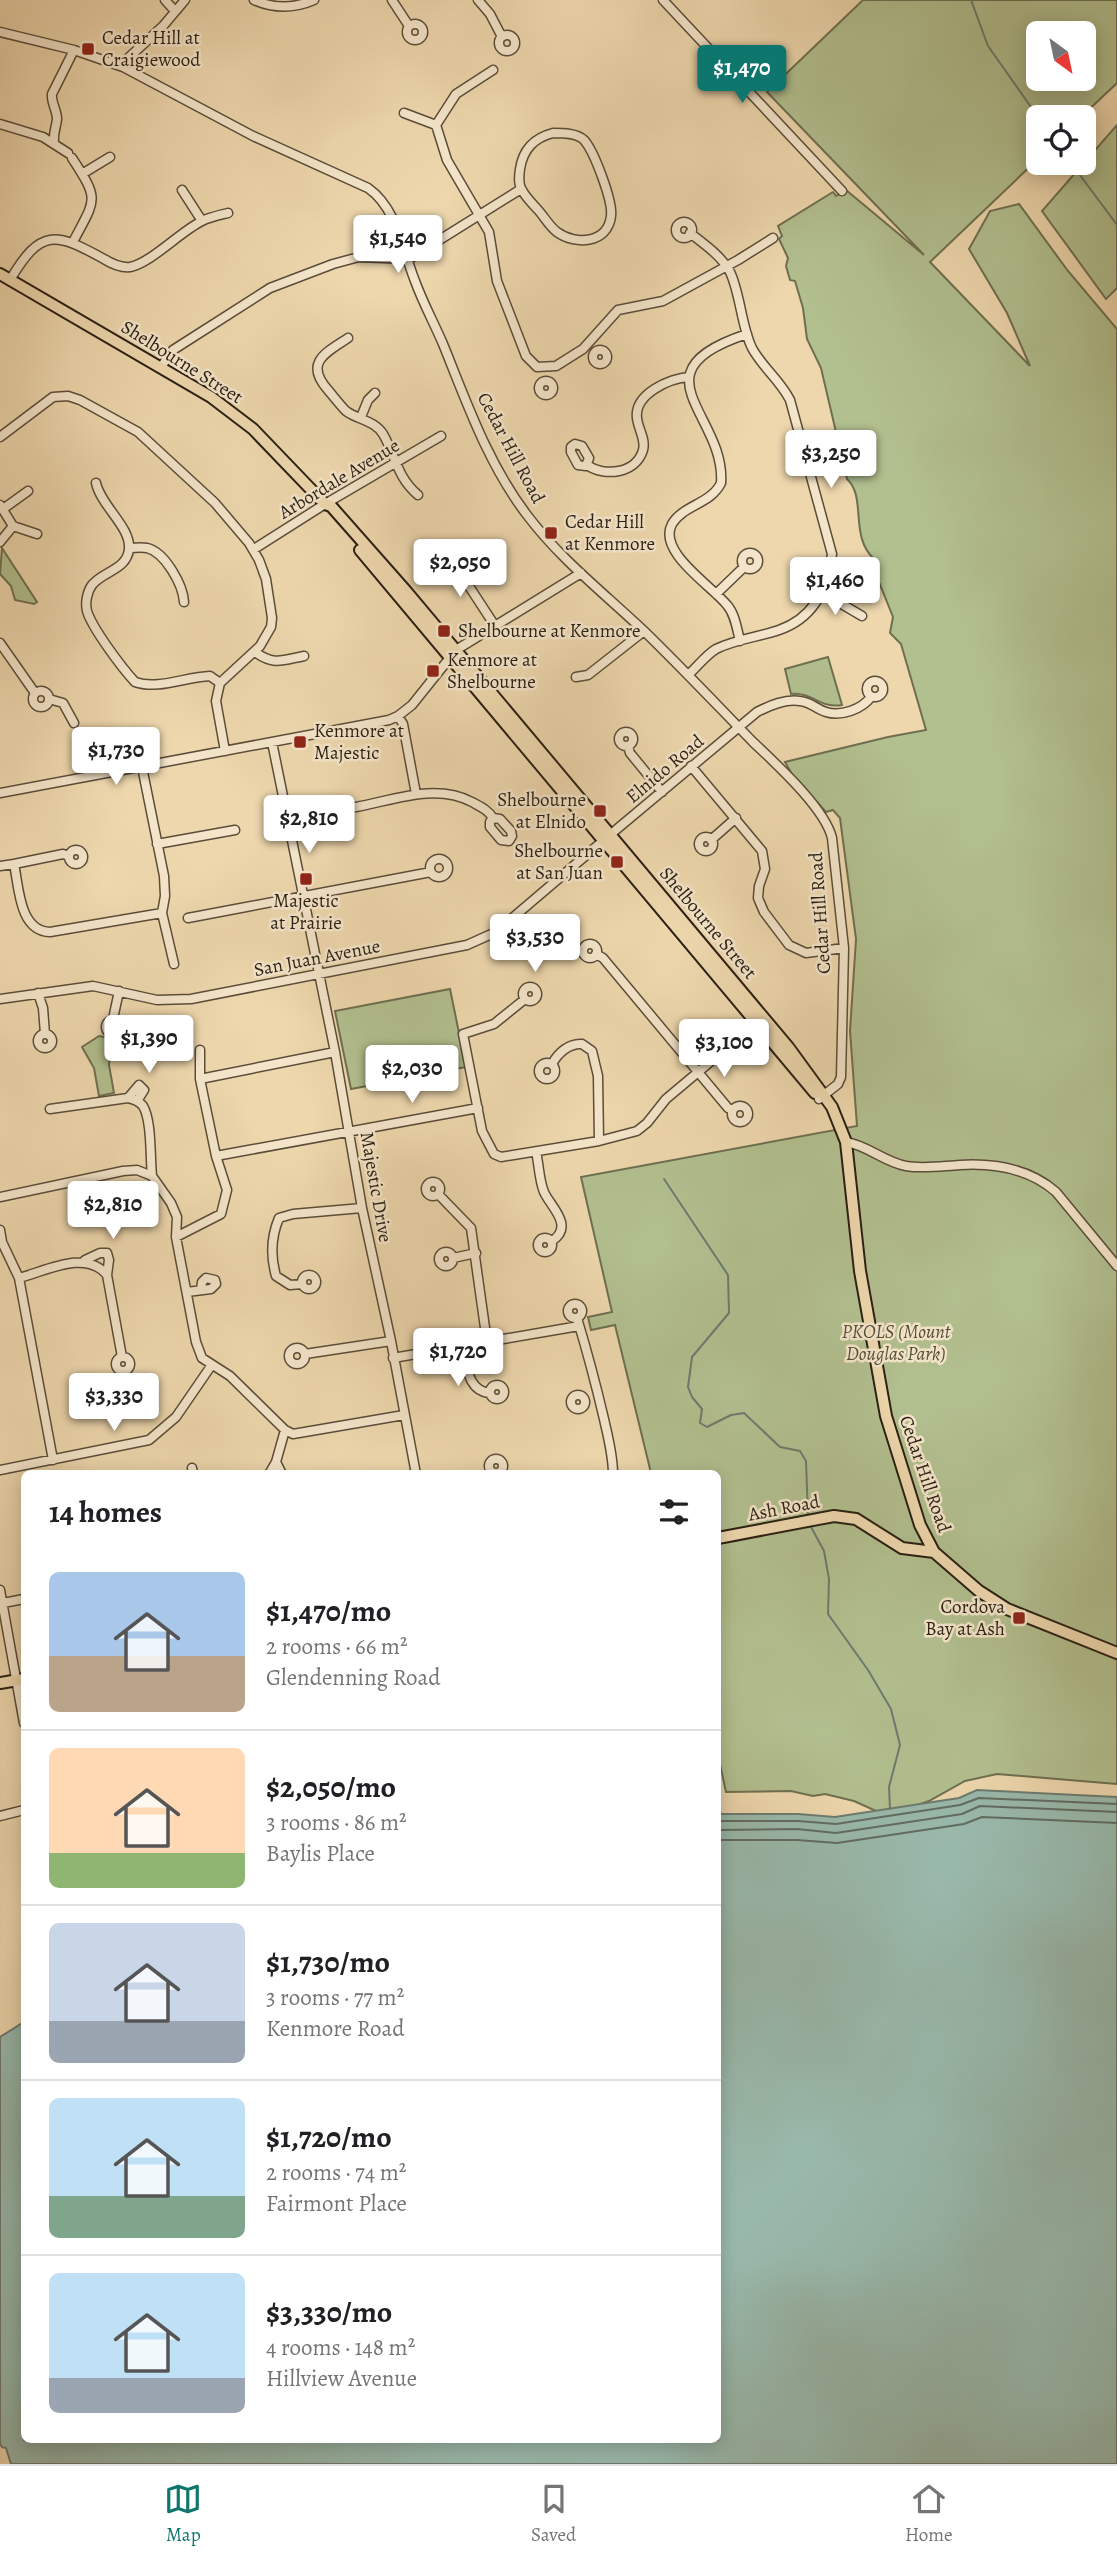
<!DOCTYPE html>
<html lang="en">
<head>
<meta charset="utf-8">
<style>
	:root { --surface:#fff; --page:#f6f6f6; --text:#202124; --muted:#757577; --line:#e0e0e0; --accent:#0f766e }
	body { margin:0; font-family:Alegreya,serif; background:var(--page); color:var(--text); height:100vh; display:flex; flex-direction:column; font-size:26px; white-space:nowrap }
	* { box-sizing:border-box; margin:0 }
	p { font-size:23px; color:var(--muted) }
	.icon { flex:none; width:38px; height:38px; fill:none; stroke:currentColor; stroke-width:2; stroke-linecap:round; stroke-linejoin:round }
	.map { position:relative; flex:1; overflow:hidden }
	.sheet { position:absolute; left:21px; top:1470px; width:700px; height:973px; display:flex; flex-direction:column; background:var(--surface); border-radius:10px; box-shadow:0 4px 18px #0003 }
	.sheet>* { flex:none }
	.needle { width:46px; rotate:147deg }
	.tools { position:absolute; left:1026px; top:21px; display:grid; gap:14px }
	.tools a { display:grid; place-items:center; width:70px; height:70px; border-radius:10px; background:var(--surface); box-shadow:0 4px 18px #0003; font-size:35px }
	.price { position:absolute; translate:-50% -60px; padding:0 16px; border-radius:7px; background:#fff; color:#222; font-size:23px; line-height:46px; filter:drop-shadow(0 2px 4px #0008) }
	.price::after { content:''; position:absolute; left:50%; top:42px; width:21px; height:16px; margin-left:-10px; background:inherit; clip-path:polygon(0 0,100% 0,50% 100%) }
	.price.active { background:var(--accent); color:#fff }
	ul { padding:0; list-style:none }
	li { display:flex; align-items:center; gap:21px; height:175px; padding:0 28px }
	li+li { border-top:2px solid var(--line) }
	li span { display:grid; place-items:center; flex:none; width:196px; height:140px; border-radius:10px; color:#555 }
	li>.icon { margin-inline-start:auto }
	span .icon { width:84px; height:84px; fill:#fffc; stroke-width:1 }
	li b { font-size:30px }
	h2 { display:flex; justify-content:space-between; align-items:center; height:84px; padding:0 28px; font-size:30px }
	.tabs { display:flex; justify-content:space-around; align-items:center; height:98px; border-top:2px solid var(--line); background:var(--surface); font-size:19px; color:var(--muted) }
	.tabs a { display:grid; justify-items:center; gap:4px }
	.tabs .active { color:var(--accent) }
	.map>svg:first-child { display:block }
	.green { fill:#b2bf8f; stroke:#6e6f51; stroke-width:2; fill-rule:evenodd }
	.water { fill:#99b9ac; stroke:#6c7b6f; stroke-width:2 }
	.lines { fill:none; stroke-linecap:round; stroke-linejoin:round }
	.shore { stroke:#616c60; stroke-width:2 }
	.stream { stroke:#6c7b6f; stroke-width:2 }
	.minor-casing { stroke:#5a4d3a; stroke-width:11 }
	.major-casing { stroke:#291f13; stroke-width:14 }
	.minor { stroke:#f4e5ca; stroke-width:8 }
	.major { stroke:#eed7ad; stroke-width:10 }
	.poi-dot { fill:#8f2418; stroke:#f4e5ca; stroke-width:2.5 }
	.labels { text-anchor:middle; dominant-baseline:central; stroke-width:5; stroke-linejoin:round; paint-order:stroke }
	.poi-label { font-size:19px; fill:#291f13; stroke:#f4e5ca; text-anchor:start }
	.street-label { font-size:19px; fill:#291f13; stroke:#f4e5ca }
	.park-label { font-size:19px; font-style:italic; fill:#524f38; stroke:#f4e5ca }
</style>
</head>
<body>
<div class="map">
<svg width="1117" height="2464" viewBox="0 0 1117 2464">
	<rect width="100%" height="100%" fill="#eed7ad"/>
	<filter id="stains"><feTurbulence type="fractalNoise" baseFrequency=".00286" numOctaves="4"/><feColorMatrix values="0 0 0 0 .2 0 0 0 0 .09 0 0 0 0 .02 0 0 0 .5 -.17"/></filter>
	<radialGradient id="worn" r=".72"><stop offset=".6" stop-color="#630" stop-opacity="0"/><stop offset="1" stop-color="#630" stop-opacity=".3"/></radialGradient>
	<!-- green -->
	<path class="green" d="M863,0H1117V83L1081,117H1038V159L930,262L1030,366L1007,313L969,249L990,211L1019,204L1068,271L1117,329V1784L997,1774L965,1781L929,1801L887,1816L854,1801L825,1794L813,1796L791,1791L726,1792L718,1755V1474L651,1473L615,1325L591,1330L588,1317L612,1312L581,1177L857,1126L850,1031L856,939L840,818L833,810L826,812L793,776L785,762L888,737L926,730L901,644L890,633L893,617L873,567L874,559C849,536 867,497 847,479L821,368L807,339L803,308L795,281L790,280L786,266L788,258L779,239L782,236L778,226L833,192L836,196L846,190L924,255L767,92ZM1038,33H1083V79H1038Z
		M1117,125V288L1106,299L1042,211Z
		M2,548L37,602L34,604L15,600L11,586L0,574Z
		M828,657L842,705C820,709 813,692 791,694L785,669Z
		M450,989L466,1067L351,1089L335,1011Z
		M99,1036L113,1039L109,1065L114,1093L99,1096L94,1068L82,1047Z"/>
	<!-- water -->
	<path class="water" d="M977,1790L1117,1797V2464H11L6,2448L2,2447L0,2444V2037L24,2022V2440H718V1814H798L835,1817L959,1798Z"/>
	<g class="lines">
		<!-- shore -->
		<path class="shore" d="M718,1821H798L836,1824L960,1805L979,1798L1117,1804
			M718,1830L797,1829L836,1833L962,1814L980,1806L1117,1812
			M718,1840H797L837,1843L964,1824L982,1817L1117,1823"/>
		<!-- stream -->
		<path class="stream" d="M971,0L988,46L1038,117
			M1071,163L1117,225
			M664,1179L728,1275L729,1313L692,1357L688,1387L692,1397L702,1409L700,1423L707,1427L731,1415L744,1413L780,1447L800,1451L806,1461L808,1516
			M810,1525L824,1551L829,1579L828,1614L868,1670L891,1709L900,1745L889,1787L890,1809"/>
		<defs>
			<path id="minor" d="M165,0L175,11
				M254,0C274,9 293,9 314,0
				M392,0L409,26
				M478,0L490,14L502,37
				M663,0L842,191
				M407 32a8 8 0 1 1 16 0a8 8 0 1 1-16 0Z
				M0,32L74,50L123,67L253,136L368,188C397,208 403,251 415,281C423,303 434,323 443,344C467,403 488,464 527,515C560,559 605,594 644,631C681,667 716,704 752,741C775,763 825,808 832,838L844,948L841,1077L838,1084L819,1099
				M499 43a8 8 0 1 1 16 0a8 8 0 1 1-16 0Z
				M123,67L125,61L163,26L185,0
				M493,70L456,94L436,125L447,160L489,232L497,281L526,356L537,367L556,366L583,349L618,310L663,301L738,260L773,238
				M404,113L436,125
				M0,124L43,137L68,153
				M553,133C563,133 577,133 584,140C594,151 613,201 611,216C608,243 576,246 557,232C550,227 545,218 539,211C534,205 526,198 522,190C518,184 519,176 520,169C523,149 534,138 553,133Z
				M54,144C53,131 56,129 57,119C57,110 51,103 52,94L74,50
				M72,158C100,201 96,198 73,242
				M82,174L110,157
				M182,190L202,221
				M676 230a8 8 0 1 1 16 0a8 8 0 1 1-16 0Z
				M10,280C41,228 55,232 104,259C112,264 120,268 130,267C151,263 181,231 202,221C210,217 220,215 228,213
				M348,338C325,353 304,363 328,390C334,397 340,405 346,411C358,420 374,420 383,434C396,456 396,476 418,495
				M593 357a7 7 0 1 1 14 0a7 7 0 1 1-14 0Z
				M161,367L173,350L270,288L333,264L359,257L409,259L521,189
				M539 388a7 7 0 1 1 14 0a7 7 0 1 1-14 0Z
				M361,417L368,400L375,393
				M0,437L53,397L68,396L80,400L138,432L215,503L249,543L259,560L266,579L272,618L271,627L260,646L220,683L216,701L225,751
				M575,444L582,446L589,458L586,466L578,465L571,452V447Z
				M587,465C604,477 636,474 643,450C646,439 638,429 637,418C634,394 670,378 689,377
				M96,483C101,506 131,527 129,549C127,570 103,571 92,585C87,592 85,603 87,611C92,628 122,668 135,682C158,690 185,677 210,676L220,683
				M0,505L13,526L0,542
				M3,509L28,491
				M13,526L37,534
				M129,548C135,548 141,547 147,548C165,552 183,585 184,602
				M254,549L325,504L441,436
				M742 561a8 8 0 1 1 16 0a8 8 0 1 1-16 0Z
				M459,557L463,577L495,626
				M823,593L862,616
				M716,594L744,567
				M740,641C737,629 735,614 727,605C712,586 657,552 672,524C683,505 711,504 721,483C726,415 631,372 747,334
				M0,643L35,693
				M255,652C274,666 283,660 304,656
				M688,675C697,667 706,655 716,649C736,639 759,637 779,630C814,618 828,588 832,554L790,400C780,380 762,367 752,348C741,326 740,290 729,270C720,255 704,244 690,233
				M576,677L588,675L644,631
				M867 689a8 8 0 1 1 16 0a8 8 0 1 1-16 0Z
				M33 699a8 8 0 1 1 16 0a8 8 0 1 1-16 0Z
				M49,699L63,703L74,723
				M398,716L403,724L416,794
				M619 739a7 7 0 1 1 14 0a7 7 0 1 1-14 0Z
				M272,742L335,1052L362,1208L391,1341L416,1474
				M628,746L630,753L662,792
				M691,766L762,851L765,869L759,886L758,898L764,912L789,945L806,953L844,948
				M142,767L164,876L165,896L162,913L174,964
				M0,793L389,720L398,716L412,705L456,650L581,573
				M287,818C310,814 333,812 356,807C394,800 436,783 472,802C481,807 488,810 493,818
				M493,818L500,819L511,831L512,836L509,841L501,840L490,827V822Z
				M611,834L757,712C771,705 785,699 800,701C811,702 816,709 826,712C841,717 862,709 871,697
				M699 844a7 7 0 1 1 14 0a7 7 0 1 1-14 0Z
				M711,840L736,818
				M157,844L235,830
				M69 857a7 7 0 1 1 14 0a7 7 0 1 1-14 0Z
				M430 868a9 9 0 1 1 18 0a9 9 0 1 1-18 0Z
				M14,864L63,854L69,856
				M0,866L14,864C19,887 19,931 50,932L162,913
				M188,918L431,872
				M583 951a7 7 0 1 1 14 0a7 7 0 1 1-14 0Z
				M596,954L603,958L728,1108L733,1110
				M523 994a7 7 0 1 1 14 0a7 7 0 1 1-14 0Z
				M38,993L43,1008L45,1034
				M0,999L93,986L157,1000L191,999L467,945L496,932L604,840
				M525,999L494,1024L463,1034L482,1131L494,1154L501,1157L599,1141L637,1131L647,1123L666,1099L759,1021
				M113,1019L119,991
				M106 1027a7 7 0 1 1 14 0a7 7 0 1 1-14 0Z
				M38 1041a7 7 0 1 1 14 0a7 7 0 1 1-14 0Z
				M539 1071a8 8 0 1 1 16 0a8 8 0 1 1-16 0Z
				M552,1064C558,1053 569,1043 582,1044L592,1051L598,1076L599,1141
				M200,1079L335,1052
				M128,1098L139,1085L144,1090L137,1101
				M732 1114a8 8 0 1 1 16 0a8 8 0 1 1-16 0Z
				M50,1109L128,1098C133,1099 139,1101 143,1106C152,1121 150,1158 152,1176
				M846,1142C867,1145 884,1162 906,1166C924,1169 942,1166 960,1165C994,1163 1030,1169 1056,1192L1117,1266
				M536,1152C539,1164 539,1180 544,1192C550,1206 575,1226 552,1241
				M216,1156L478,1108
				M426 1189a7 7 0 1 1 14 0a7 7 0 1 1-14 0Z
				M438,1194L471,1228L487,1342
				M0,1197L123,1171L137,1170L152,1176L171,1203L177,1217L176,1237L196,1342L202,1358L230,1376L285,1430L293,1434L404,1415
				M0,1230L2,1242L19,1278L53,1460
				M176,1237L221,1214L227,1190L216,1156L200,1079V1050
				M538 1245a7 7 0 1 1 14 0a7 7 0 1 1-14 0Z
				M439 1259a7 7 0 1 1 14 0a7 7 0 1 1-14 0Z
				M453,1258L476,1253
				M85,1260L100,1253H107L109,1260L107,1275
				M302 1282a7 7 0 1 1 14 0a7 7 0 1 1-14 0Z
				M19,1278C46,1271 86,1249 107,1275L122,1357
				M302,1284L290,1285L276,1276C270,1255 271,1237 279,1218L293,1214L362,1208
				M187,1292L211,1289L216,1284L215,1280L206,1278L202,1282L201,1289
				M568 1311a7 7 0 1 1 14 0a7 7 0 1 1-14 0Z
				M577,1318C587,1351 596,1385 604,1419C608,1437 613,1455 613,1474
				M462,1346C467,1365 467,1391 490,1393
				M289 1356a8 8 0 1 1 16 0a8 8 0 1 1-16 0Z
				M305,1354L391,1341
				M116 1364a7 7 0 1 1 14 0a7 7 0 1 1-14 0Z
				M393,1358L579,1326
				M490 1392a7 7 0 1 1 14 0a7 7 0 1 1-14 0Z
				M571 1402a7 7 0 1 1 14 0a7 7 0 1 1-14 0Z
				M489 1466a7 7 0 1 1 14 0a7 7 0 1 1-14 0Z
				M276,1462L282,1474
				M192,1468L193,1474
				M0,1470L149,1440L176,1417L211,1366
				M269,1474L276,1462L285,1430
				M0,1590L24,1723
				M3,1603L24,1599
				M0,1816L24,1810"/>
			<path id="major" d="M0,274L211,397L253,429L325,504L331,506L406,591L789,1048L832,1107L846,1142L860,1271L886,1416L920,1525L934,1552L979,1591L1007,1609L1117,1653
				M360,550L815,1093
				M718,1538L834,1516L856,1519L902,1548L934,1552
				M0,1683L24,1679"/>
		</defs>
		<!-- minor casing -->
		<use href="#minor" class="minor-casing"/>
		<!-- major casing -->
		<use href="#major" class="major-casing"/>
		<!-- minor -->
		<use href="#minor" class="minor"/>
		<!-- major -->
		<use href="#major" class="major"/>
	</g>
	<!-- markers -->
	<g class="poi-dot">
		<rect x="81" y="42" width="14" height="14" rx="3.5"/>
		<rect x="544" y="526" width="14" height="14" rx="3.5"/>
		<rect x="437" y="624" width="14" height="14" rx="3.5"/>
		<rect x="426" y="664" width="14" height="14" rx="3.5"/>
		<rect x="293" y="735" width="14" height="14" rx="3.5"/>
		<rect x="593" y="804" width="14" height="14" rx="3.5"/>
		<rect x="610" y="855" width="14" height="14" rx="3.5"/>
		<rect x="299" y="872" width="14" height="14" rx="3.5"/>
		<rect x="1012" y="1611" width="14" height="14" rx="3.5"/>
	</g>
	<g class="labels">
		<!-- poi labels -->
		<g class="poi-label">
			<text x="102" y="38">Cedar Hill at<tspan x="102" dy="22">Craigiewood</tspan></text>
			<text x="565" y="522">Cedar Hill<tspan x="565" dy="22">at Kenmore</tspan></text>
			<text x="458" y="631">Shelbourne at Kenmore</text>
			<text x="447" y="660">Kenmore at<tspan x="447" dy="22">Shelbourne</tspan></text>
			<text x="314" y="731">Kenmore at<tspan x="314" dy="22">Majestic</tspan></text>
			<text x="586" y="800" text-anchor="end">Shelbourne<tspan x="586" dy="22">at Elnido</tspan></text>
			<text x="603" y="851" text-anchor="end">Shelbourne<tspan x="603" dy="22">at San Juan</tspan></text>
			<text x="306" y="901" text-anchor="middle">Majestic<tspan x="306" dy="22">at Prairie</tspan></text>
			<text x="1005" y="1607" text-anchor="end">Cordova<tspan x="1005" dy="22">Bay at Ash</tspan></text>
		</g>
		<!-- street labels -->
		<g class="street-label">
			<text transform="translate(182 362) rotate(32)">Shelbourne Street</text>
			<text transform="translate(511 448) rotate(62)">Cedar Hill Road</text>
			<text transform="translate(339 479) rotate(-31)">Arbordale Avenue</text>
			<text transform="translate(665 769) rotate(-40)">Elnido Road</text>
			<text transform="translate(820 913) rotate(-94)">Cedar Hill Road</text>
			<text transform="translate(708 923) rotate(50)">Shelbourne Street</text>
			<text transform="translate(317 958) rotate(-11)">San Juan Avenue</text>
			<text transform="translate(376 1187) rotate(80)">Majestic Drive</text>
			<text transform="translate(925 1474) rotate(71)">Cedar Hill Road</text>
			<text transform="translate(784 1508) rotate(-11)">Ash Road</text>
		</g>
		<!-- park labels -->
		<g class="park-label">
			<text x="896" y="1332">PKOLS (Mount<tspan x="896" dy="22">Douglas Park)</tspan></text>
		</g>
	</g>
	<rect width="100%" height="100%" filter="url(#stains)"/>
	<rect width="100%" height="100%" fill="url(#worn)"/>
</svg>
<div class="tools">
<a><svg class="needle" viewBox="-14 -14 28 28"><path d="M0-13l5 13h-10z" fill="#e53935"/><path d="M0 13l5-13h-10z" fill="#757577"/></svg></a>
<a><svg class="icon" aria-label="locate" viewBox="0 0 24 24"><circle cx="12" cy="12" r="6"/><path d="M12 2v4M12 18v4M2 12h4M18 12h4"/></svg></a>
</div>
<b class="price active" style="left:742px;top:105px">$1,470</b>
<b class="price" style="left:398px;top:275px">$1,540</b>
<b class="price" style="left:831px;top:490px">$3,250</b>
<b class="price" style="left:460px;top:599px">$2,050</b>
<b class="price" style="left:835px;top:617px">$1,460</b>
<b class="price" style="left:116px;top:787px">$1,730</b>
<b class="price" style="left:309px;top:855px">$2,810</b>
<b class="price" style="left:535px;top:974px">$3,530</b>
<b class="price" style="left:149px;top:1075px">$1,390</b>
<b class="price" style="left:724px;top:1079px">$3,100</b>
<b class="price" style="left:412px;top:1105px">$2,030</b>
<b class="price" style="left:113px;top:1241px">$2,810</b>
<b class="price" style="left:458px;top:1388px">$1,720</b>
<b class="price" style="left:114px;top:1433px">$3,330</b>
<section class="sheet">
<h2>14 homes<svg class="icon" aria-label="filters" viewBox="0 0 24 24"><path d="M4 7h16M4 17h16"/><circle cx="9" cy="7" r="2"/><circle cx="15" cy="17" r="2"/></svg></h2>
<ul>
<li><span style="background:linear-gradient(#a9c7e8 60%,#b9a48a 0)"><svg class="icon" aria-label="home" viewBox="0 0 24 24"><path d="M3 11l9-7 9 7M6 9v11h12V9"/></svg></span><div><b>$1,470/mo</b><p>2 rooms · 66 m²</p><p>Glendenning Road</p></div></li>
<li><span style="background:linear-gradient(#ffd9b3 75%,#8fb573 0)"><svg class="icon" aria-label="home" viewBox="0 0 24 24"><path d="M3 11l9-7 9 7M6 9v11h12V9"/></svg></span><div><b>$2,050/mo</b><p>3 rooms · 86 m²</p><p>Baylis Place</p></div></li>
<li><span style="background:linear-gradient(#c9d6e8 70%,#9aa5b1 0)"><svg class="icon" aria-label="home" viewBox="0 0 24 24"><path d="M3 11l9-7 9 7M6 9v11h12V9"/></svg></span><div><b>$1,730/mo</b><p>3 rooms · 77 m²</p><p>Kenmore Road</p></div></li>
<li><span style="background:linear-gradient(#bfe0f5 70%,#7fa58c 0)"><svg class="icon" aria-label="home" viewBox="0 0 24 24"><path d="M3 11l9-7 9 7M6 9v11h12V9"/></svg></span><div><b>$1,720/mo</b><p>2 rooms · 74 m²</p><p>Fairmont Place</p></div></li>
<li><span style="background:linear-gradient(#bfe0f5 75%,#9aa5b1 0)"><svg class="icon" aria-label="home" viewBox="0 0 24 24"><path d="M3 11l9-7 9 7M6 9v11h12V9"/></svg></span><div><b>$3,330/mo</b><p>4 rooms · 148 m²</p><p>Hillview Avenue</p></div></li>
</ul>
</section>
</div>
<nav class="tabs">
<a class="active"><svg class="icon" aria-label="map" viewBox="0 0 24 24"><path d="M3 6l6-2 6 2 6-2v14l-6 2-6-2-6 2zM9 4v14M15 6v14"/></svg>Map</a>
<a><svg class="icon" aria-label="saved" viewBox="0 0 24 24"><path d="M7 4h10v16l-5-4-5 4z"/></svg>Saved</a>
<a><svg class="icon" aria-label="home" viewBox="0 0 24 24"><path d="M3 11l9-7 9 7M6 9v11h12V9"/></svg>Home</a>
</nav>
</body>
</html>
